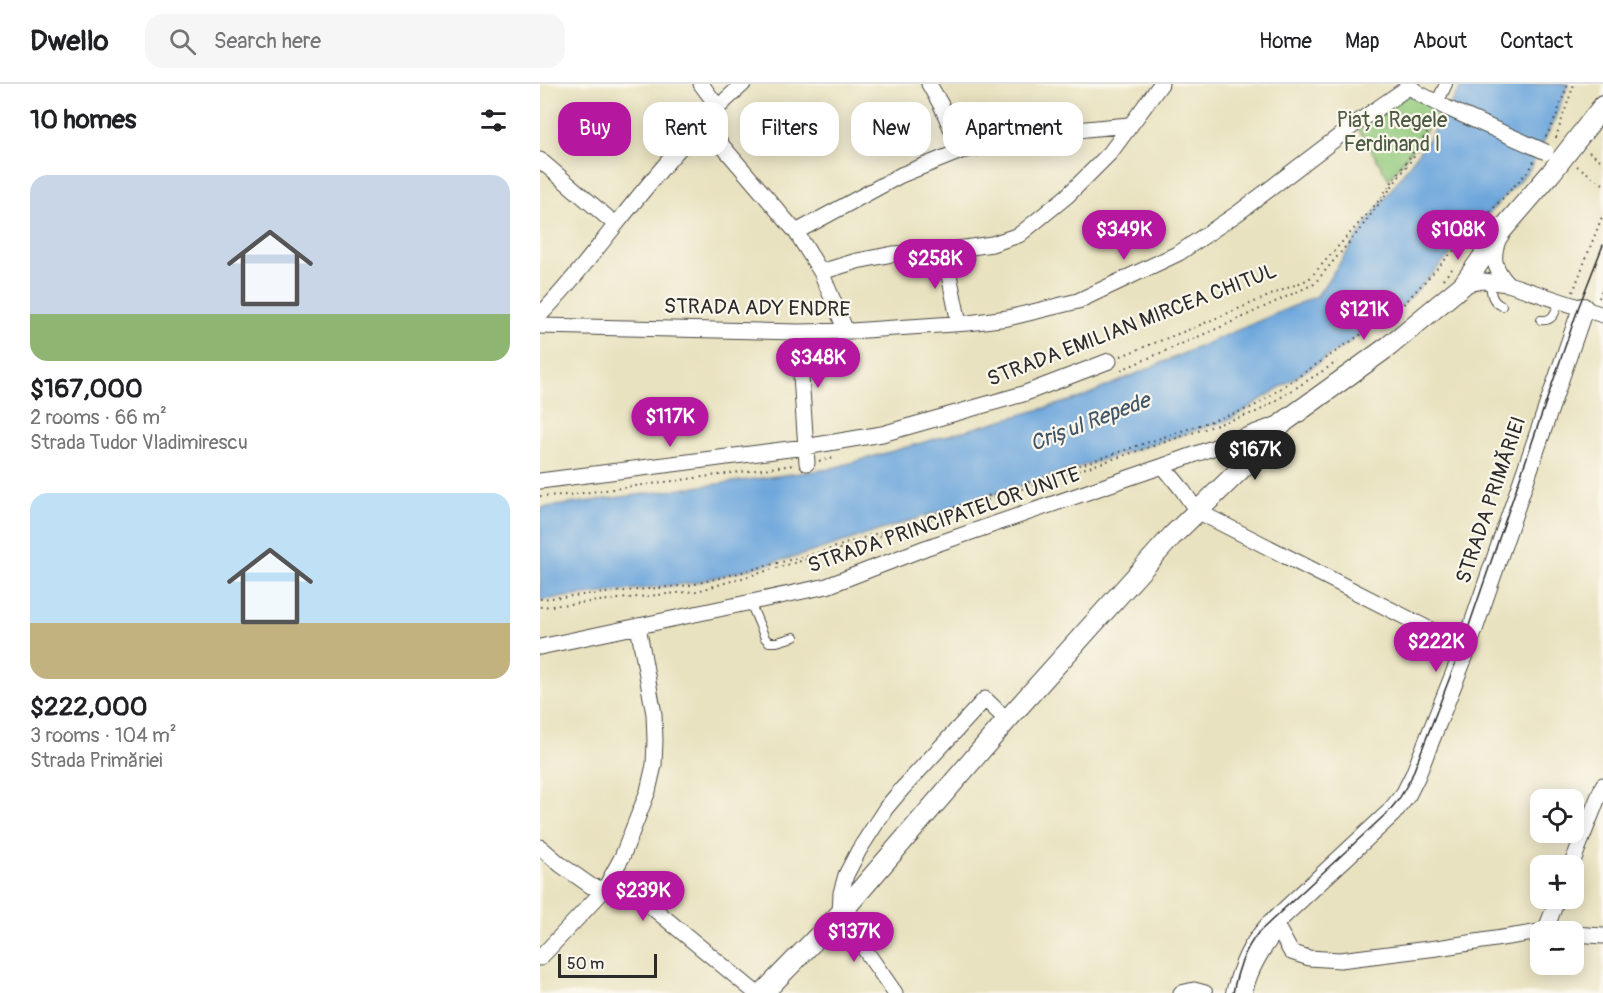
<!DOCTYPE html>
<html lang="en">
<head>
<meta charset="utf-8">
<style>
	:root { --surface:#fff; --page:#f6f6f6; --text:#202124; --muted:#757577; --line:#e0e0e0; --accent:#b5179e }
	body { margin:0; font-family:Pangolin,sans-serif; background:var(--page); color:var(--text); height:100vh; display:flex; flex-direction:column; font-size:22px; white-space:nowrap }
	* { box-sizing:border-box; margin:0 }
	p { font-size:20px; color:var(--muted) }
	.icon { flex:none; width:33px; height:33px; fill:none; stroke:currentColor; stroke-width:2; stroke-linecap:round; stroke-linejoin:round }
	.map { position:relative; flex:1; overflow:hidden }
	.sheet { display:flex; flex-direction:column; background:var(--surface); width:540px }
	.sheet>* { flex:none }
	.guide { position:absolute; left:18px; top:18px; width:570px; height:54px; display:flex; gap:12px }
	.buttons { position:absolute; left:990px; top:705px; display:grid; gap:12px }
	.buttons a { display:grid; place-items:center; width:54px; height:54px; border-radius:12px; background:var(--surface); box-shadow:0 3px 15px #0003; font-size:30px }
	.scale { position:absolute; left:18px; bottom:15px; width:99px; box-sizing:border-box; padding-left:6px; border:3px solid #2b2b2b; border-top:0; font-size:16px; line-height:21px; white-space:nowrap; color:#2b2b2b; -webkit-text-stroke:4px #fbf7ec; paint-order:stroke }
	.price { position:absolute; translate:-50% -51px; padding:0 14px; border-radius:21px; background:var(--accent); color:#fff; font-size:20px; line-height:39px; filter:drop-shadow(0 2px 3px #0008) }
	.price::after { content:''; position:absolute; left:50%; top:36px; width:18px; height:14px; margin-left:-9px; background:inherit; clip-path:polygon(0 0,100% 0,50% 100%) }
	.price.current { background:#222; color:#fff }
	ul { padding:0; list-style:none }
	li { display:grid; align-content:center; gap:12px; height:318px; padding:0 30px }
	li span { display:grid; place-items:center; height:186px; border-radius:18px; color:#555 }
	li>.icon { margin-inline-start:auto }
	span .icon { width:108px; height:108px; fill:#fffc; stroke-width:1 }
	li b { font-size:26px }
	h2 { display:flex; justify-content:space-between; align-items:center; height:72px; padding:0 30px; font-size:26px }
	.tag { padding:0 21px; border-radius:18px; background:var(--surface); box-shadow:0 3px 15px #0003; font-size:21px; line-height:54px }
	.tag.current { background:var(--accent); color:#fff }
	header { display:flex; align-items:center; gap:36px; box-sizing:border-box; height:84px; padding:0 30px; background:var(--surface); border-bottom:2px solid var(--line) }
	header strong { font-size:28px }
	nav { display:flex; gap:33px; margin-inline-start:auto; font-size:21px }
	.search { width:420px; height:54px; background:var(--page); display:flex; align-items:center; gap:15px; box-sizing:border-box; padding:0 21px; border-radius:18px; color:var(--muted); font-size:22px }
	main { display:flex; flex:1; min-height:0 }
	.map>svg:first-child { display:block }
	.green { fill:#92c97c; stroke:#5e7a54; stroke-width:1.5 }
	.water { fill:#6ca6dc; stroke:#4c6884; stroke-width:1.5 }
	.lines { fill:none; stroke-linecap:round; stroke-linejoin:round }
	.service-casing { stroke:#484641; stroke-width:10 }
	.pedestrian-casing { stroke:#484641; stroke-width:14 }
	.minor-casing { stroke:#484641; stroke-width:17 }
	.tertiary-casing { stroke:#484641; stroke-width:22 }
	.path { stroke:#484641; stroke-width:2; stroke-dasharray:1.5 4.5; stroke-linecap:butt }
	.service { stroke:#fff; stroke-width:8 }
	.pedestrian { stroke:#fff; stroke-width:12 }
	.minor { stroke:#fff; stroke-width:15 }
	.tertiary { stroke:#fff; stroke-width:20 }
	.tram { stroke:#2b2b2b; stroke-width:1.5 }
	.minor-bridge-casing { stroke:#484641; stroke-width:17; stroke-linecap:butt }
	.minor-bridge { stroke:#fff; stroke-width:15 }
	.labels { text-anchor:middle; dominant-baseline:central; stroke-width:4.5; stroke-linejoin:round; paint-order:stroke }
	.park-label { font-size:21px; fill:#4a5a43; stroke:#fbf7ec }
	.street-label { font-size:21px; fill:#2b2b2b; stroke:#fbf7ec }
	.water-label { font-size:22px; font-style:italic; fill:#425669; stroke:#fbf7ec }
</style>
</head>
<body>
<header>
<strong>Dwello</strong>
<div class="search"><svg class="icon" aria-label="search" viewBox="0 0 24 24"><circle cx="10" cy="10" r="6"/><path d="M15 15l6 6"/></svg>Search here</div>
<nav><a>Home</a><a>Map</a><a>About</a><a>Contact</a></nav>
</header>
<main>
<section class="sheet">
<h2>10 homes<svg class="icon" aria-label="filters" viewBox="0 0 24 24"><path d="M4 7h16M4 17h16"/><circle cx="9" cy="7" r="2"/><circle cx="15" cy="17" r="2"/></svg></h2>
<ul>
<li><span style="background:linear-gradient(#c9d6e8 75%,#8fb573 0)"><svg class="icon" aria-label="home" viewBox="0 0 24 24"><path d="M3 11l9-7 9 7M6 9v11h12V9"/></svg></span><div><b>$167,000</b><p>2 rooms · 66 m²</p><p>Strada Tudor Vladimirescu</p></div></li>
<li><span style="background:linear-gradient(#bfe0f5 70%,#c2b280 0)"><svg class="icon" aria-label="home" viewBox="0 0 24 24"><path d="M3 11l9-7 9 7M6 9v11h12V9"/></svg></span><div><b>$222,000</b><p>3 rooms · 104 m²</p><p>Strada Primăriei</p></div></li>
</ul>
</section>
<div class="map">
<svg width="1063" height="909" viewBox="0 0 1063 909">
	<rect width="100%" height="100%" fill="#fbf7ec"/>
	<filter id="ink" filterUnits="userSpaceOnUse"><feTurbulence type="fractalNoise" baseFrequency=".0167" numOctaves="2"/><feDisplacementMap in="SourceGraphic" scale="12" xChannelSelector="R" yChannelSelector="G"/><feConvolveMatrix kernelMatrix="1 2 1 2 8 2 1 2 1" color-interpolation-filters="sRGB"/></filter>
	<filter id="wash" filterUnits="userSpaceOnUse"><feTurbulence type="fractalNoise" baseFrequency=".008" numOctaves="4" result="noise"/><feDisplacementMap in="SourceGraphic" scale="24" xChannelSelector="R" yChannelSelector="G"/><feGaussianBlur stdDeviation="1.35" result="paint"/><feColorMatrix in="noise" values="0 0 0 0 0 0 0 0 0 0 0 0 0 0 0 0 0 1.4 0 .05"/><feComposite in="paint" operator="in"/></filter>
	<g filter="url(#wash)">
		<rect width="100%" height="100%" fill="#e9e2c0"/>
		<!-- green -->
		<path class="green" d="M870,2L905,22L849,95L815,40Z"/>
		<!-- water -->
		<path class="water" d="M923,0H1028L1013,39L990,85L866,218L824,249L691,335L262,471L153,499L0,516V424L289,385L540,314L777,212L837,125L887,57Z"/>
	</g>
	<g filter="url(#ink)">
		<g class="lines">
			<defs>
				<path id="service" d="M950,198C951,209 951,217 962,222
					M1001,236C1014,238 1016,226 1020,216
					M210,518L225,554L229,558H237L254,553
					M708,909C713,886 725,867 740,848"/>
				<path id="pedestrian" d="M897,19L906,0"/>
				<path id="minor" d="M161,0L178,23
					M389,0L401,21L421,67
					M867,0L878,9L907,24
					M162,38L256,148L281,188L306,247
					M0,76L75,140
					M256,148L361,91L421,67L546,45L589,41
					M959,154C951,173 954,185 968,200
					M404,167L419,239
					M281,188L317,177L353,170L404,167L452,160L479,151L527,112L570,69L621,0
					M923,201L943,197L968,200L1063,231
					M0,231C27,204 50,173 74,143C114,93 155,43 203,0
					M0,242L258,248L311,247L428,239L468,234L538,217L639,169L698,129L815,40L870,2
					M258,248L267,379
					M623,382L641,404L657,427L926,564
					M0,397L265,363L342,350L483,310L569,277
					M0,563L287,502L385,464L623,382L741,339
					M0,763L21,781L51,802L103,816L216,909
					M1031,782L1063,701
					M730,842L740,848L751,868L769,874L800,876L897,864L1000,848
					M1005,847L1018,814
					M1034,850L1063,852
					M0,874L64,806L82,773L108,707L114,681L115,656L114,630L98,542
					M355,909L300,830L301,809L306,791L319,766L346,724L362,705L445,615L467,636
					M641,909L654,906L665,909"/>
				<path id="tertiary" d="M223,909L300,830L467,636L632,452L706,380L744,338L849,262L923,201L962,146L1011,89L1063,22
					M696,909C704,881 710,864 730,842L851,729L866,710L875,692L926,564L1043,224"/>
			</defs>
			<!-- service casing -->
			<use href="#service" class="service-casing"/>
			<!-- pedestrian casing -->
			<use href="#pedestrian" class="pedestrian-casing"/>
			<!-- minor casing -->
			<use href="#minor" class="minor-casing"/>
			<!-- tertiary casing -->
			<use href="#tertiary" class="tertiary-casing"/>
			<!-- path -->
			<path class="path" d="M1006,53L1015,35L1028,0
				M1017,53H1016L1034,0
				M1049,68L1063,78
				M1037,82L1063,100
				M903,195L913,184
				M1033,208L1063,130
				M1059,214L1063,203
				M581,272L653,244L769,195L837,119L885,52L896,34
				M581,286L683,242L774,200L818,148L884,59L885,52
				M279,377L294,374
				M0,412L28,411L253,381
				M0,515L151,501L281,468L713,323L859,225L990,85L994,77
				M0,523L157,507L278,472L719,327L797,278"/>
			<!-- service -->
			<use href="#service" class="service"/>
			<!-- pedestrian -->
			<use href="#pedestrian" class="pedestrian"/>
			<!-- minor -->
			<use href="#minor" class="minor"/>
			<!-- tertiary -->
			<use href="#tertiary" class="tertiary"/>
			<!-- tram -->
			<path class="tram" d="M693,909C697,888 704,866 718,849L848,728L859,715L871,694L922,562L1039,222L1063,161"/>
			<defs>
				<path id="minor-bridge" d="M907,24L1006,68"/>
			</defs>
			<!-- minor-bridge casing -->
			<use href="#minor-bridge" class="minor-bridge-casing"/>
			<!-- minor-bridge -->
			<use href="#minor-bridge" class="minor-bridge"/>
		</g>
	</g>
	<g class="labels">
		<!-- park labels -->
		<g class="park-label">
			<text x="852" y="36">Piața Regele<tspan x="852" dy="24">Ferdinand I</tspan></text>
		</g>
		<!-- street labels -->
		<g class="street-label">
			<text transform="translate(217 224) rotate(1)">STRADA ADY ENDRE</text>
			<text transform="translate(592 241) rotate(-21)">STRADA EMILIAN MIRCEA CHITUL</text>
			<text transform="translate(951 416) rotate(-71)">STRADA PRIMĂRIEI</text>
			<text transform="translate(404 436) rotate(-19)">STRADA PRINCIPATELOR UNITE</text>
		</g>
		<!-- water labels -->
		<g class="water-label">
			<text transform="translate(550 338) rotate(-21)">Crișul Repede</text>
		</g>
	</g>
</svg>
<div class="buttons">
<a><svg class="icon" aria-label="locate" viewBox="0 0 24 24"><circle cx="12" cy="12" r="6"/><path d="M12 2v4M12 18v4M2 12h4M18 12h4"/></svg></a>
<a>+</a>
<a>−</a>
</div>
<div class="scale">50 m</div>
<b class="price" style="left:584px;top:177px">$349K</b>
<b class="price" style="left:918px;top:177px">$108K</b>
<b class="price" style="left:395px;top:206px">$258K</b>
<b class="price" style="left:824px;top:257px">$121K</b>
<b class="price" style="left:278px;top:305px">$348K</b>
<b class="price" style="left:130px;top:364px">$117K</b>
<b class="price current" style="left:715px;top:397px">$167K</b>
<b class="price" style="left:896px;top:589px">$222K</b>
<b class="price" style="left:103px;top:838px">$239K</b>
<b class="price" style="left:314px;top:879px">$137K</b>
<div class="guide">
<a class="tag current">Buy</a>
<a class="tag">Rent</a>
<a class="tag">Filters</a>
<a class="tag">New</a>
<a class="tag">Apartment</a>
</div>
</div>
</main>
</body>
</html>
